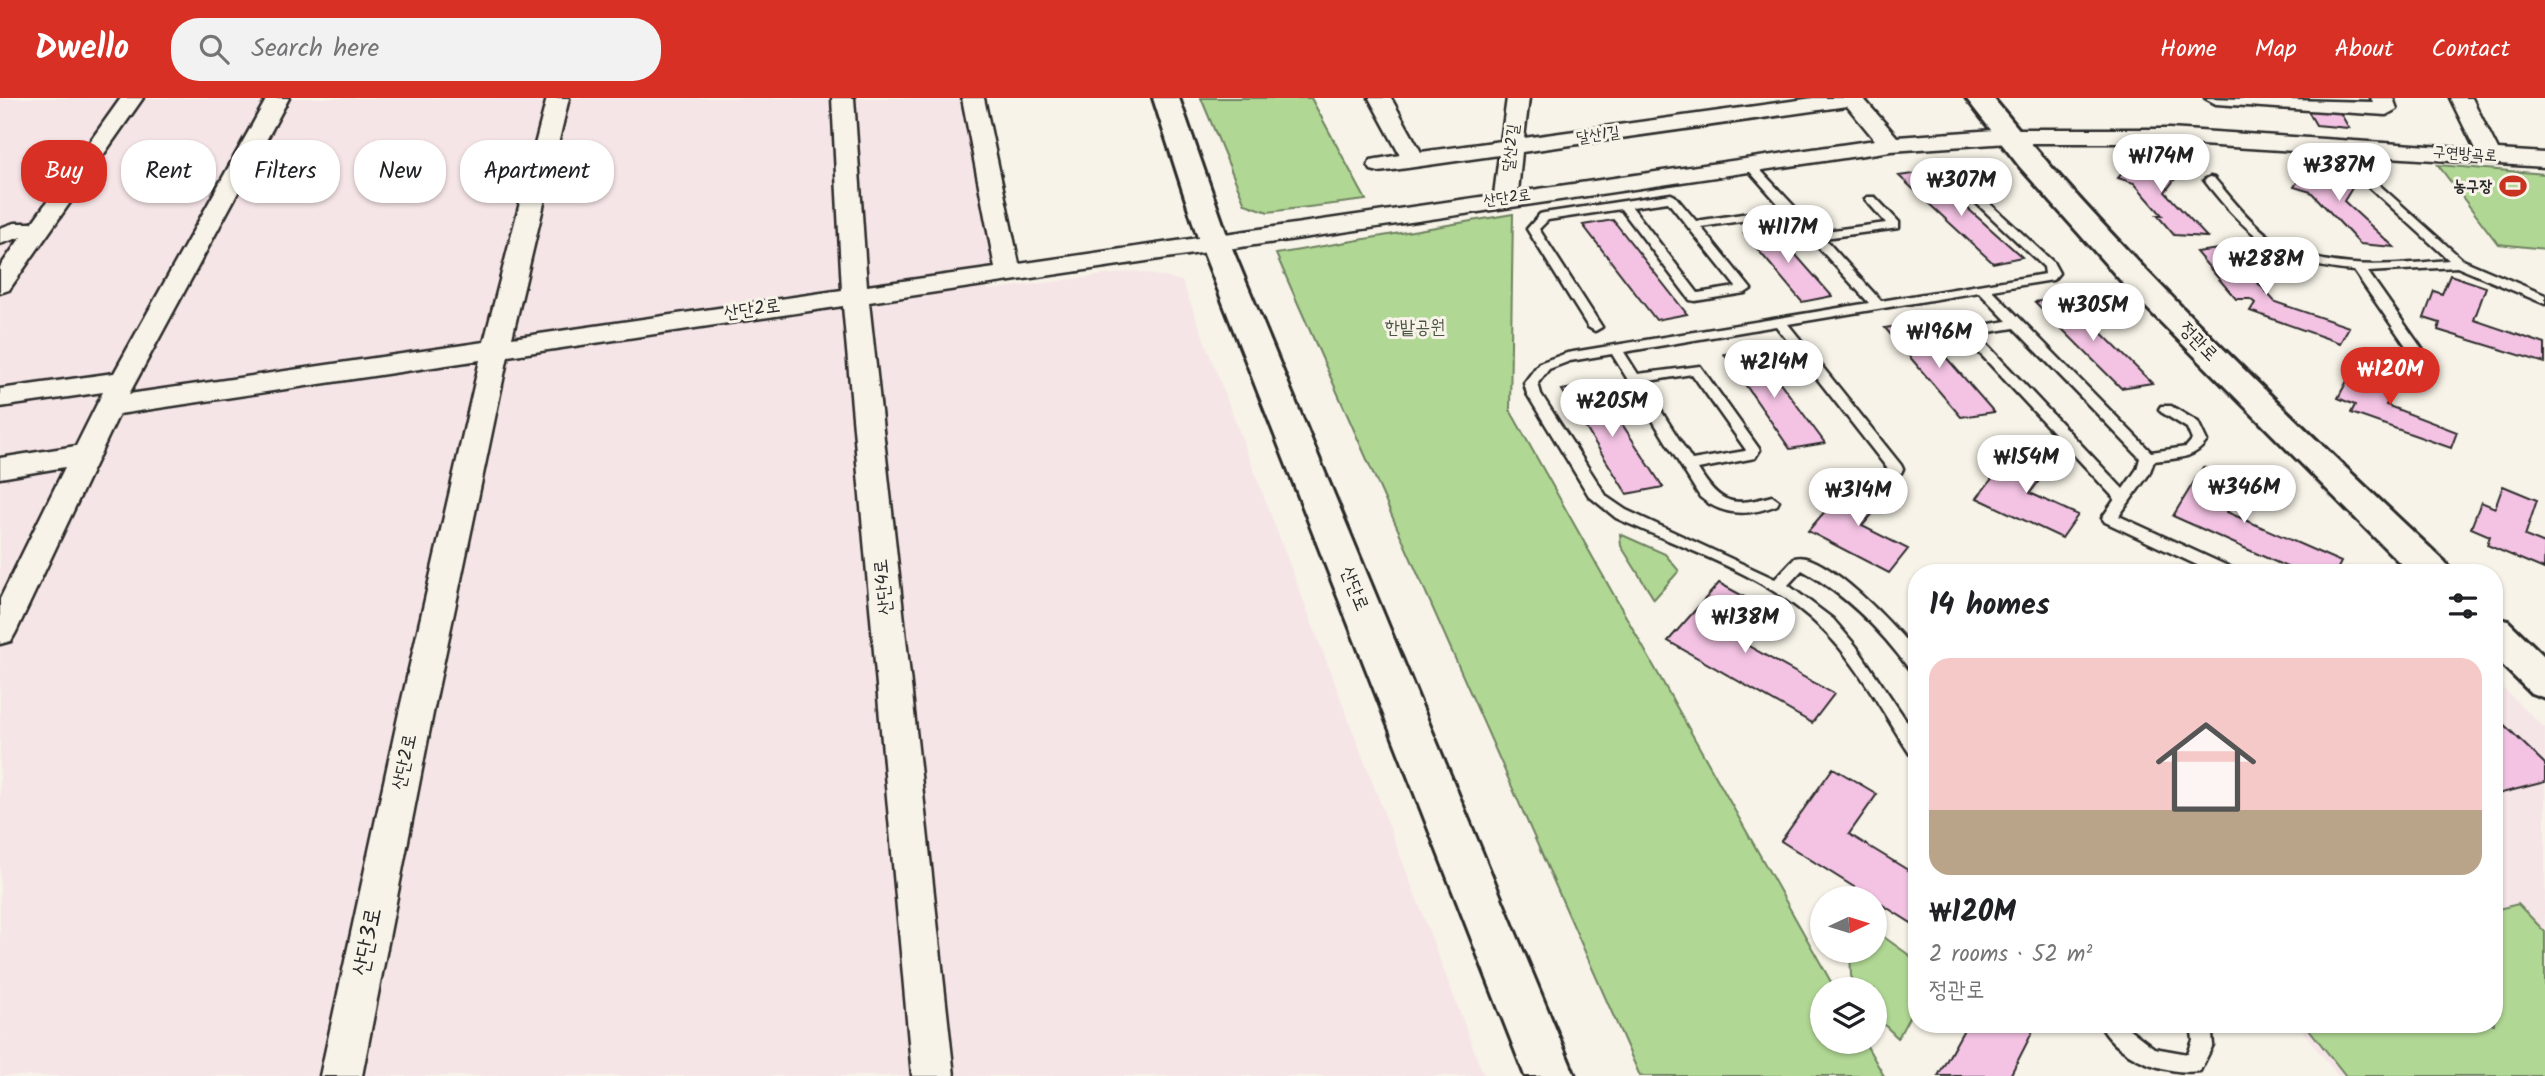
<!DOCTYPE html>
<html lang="en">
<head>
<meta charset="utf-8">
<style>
	:root { --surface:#fff; --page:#f2f2f2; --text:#202124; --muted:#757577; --accent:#d93025 }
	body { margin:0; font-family:Kalam,"Poor Story",sans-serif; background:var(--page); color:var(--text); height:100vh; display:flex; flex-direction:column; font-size:26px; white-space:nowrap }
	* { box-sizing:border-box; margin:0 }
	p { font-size:23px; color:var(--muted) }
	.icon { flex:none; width:38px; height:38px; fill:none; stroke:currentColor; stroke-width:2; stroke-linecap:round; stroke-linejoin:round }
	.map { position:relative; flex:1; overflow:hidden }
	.drawer { position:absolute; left:1908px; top:466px; width:595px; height:469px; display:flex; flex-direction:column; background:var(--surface); border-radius:28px; box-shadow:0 2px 5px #0004 }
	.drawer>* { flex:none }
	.hud { position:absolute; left:21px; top:42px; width:665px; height:63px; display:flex; gap:14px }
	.needle { width:46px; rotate:86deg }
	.tools { position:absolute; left:1810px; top:788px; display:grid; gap:14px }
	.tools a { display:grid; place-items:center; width:77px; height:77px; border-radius:50%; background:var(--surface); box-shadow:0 2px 5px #0004; font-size:35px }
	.price { position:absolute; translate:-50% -60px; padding:0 16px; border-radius:24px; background:#fff; color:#222; font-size:23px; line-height:46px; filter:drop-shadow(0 2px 4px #0008) }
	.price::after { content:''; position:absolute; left:50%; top:42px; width:21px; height:16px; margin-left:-10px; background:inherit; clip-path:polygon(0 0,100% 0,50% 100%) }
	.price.selected { background:var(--accent); color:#fff }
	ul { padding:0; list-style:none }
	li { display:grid; align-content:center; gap:14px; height:371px; padding:0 21px }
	li span { display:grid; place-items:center; height:217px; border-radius:21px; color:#555 }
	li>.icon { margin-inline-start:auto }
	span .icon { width:126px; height:126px; fill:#fffc; stroke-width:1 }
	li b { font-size:30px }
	h2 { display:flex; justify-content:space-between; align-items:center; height:84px; padding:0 21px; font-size:30px }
	.pill { padding:0 24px; border-radius:28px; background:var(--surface); box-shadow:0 2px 5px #0004; font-size:24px; line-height:63px }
	.pill.selected { background:var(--accent); color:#fff }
	header { display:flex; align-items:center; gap:42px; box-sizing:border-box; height:98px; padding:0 35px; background:var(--accent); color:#fff }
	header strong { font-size:33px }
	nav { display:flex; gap:38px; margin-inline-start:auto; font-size:24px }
	.search { width:490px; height:63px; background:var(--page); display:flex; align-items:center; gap:18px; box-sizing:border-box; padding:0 24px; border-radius:28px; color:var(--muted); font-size:26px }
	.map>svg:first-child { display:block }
	.built { fill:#f6e5e7 }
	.green { fill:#b0d794; stroke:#6e8160; stroke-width:2 }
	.building { fill:#f4c3e4; stroke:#2b2b2b; stroke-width:2 }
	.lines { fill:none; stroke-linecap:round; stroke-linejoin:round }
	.lane-casing { stroke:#2b2b2b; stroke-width:5 }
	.street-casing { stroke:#2b2b2b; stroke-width:5 }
	.secondary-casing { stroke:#2b2b2b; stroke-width:6 }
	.lane { fill:#f7f3e8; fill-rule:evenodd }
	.street { fill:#f7f3e8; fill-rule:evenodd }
	.secondary { fill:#f7f3e8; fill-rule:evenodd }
	.labels { text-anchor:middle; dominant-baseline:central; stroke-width:6; stroke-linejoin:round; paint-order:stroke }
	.far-street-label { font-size:16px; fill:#2b2b2b; stroke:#f7f3e8 }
	.far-poi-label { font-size:16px; font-weight:bold; fill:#2b2b2b; stroke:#f7f3e8; text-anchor:end }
	.street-label { font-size:19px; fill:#2b2b2b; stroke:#f7f3e8 }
	.park-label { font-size:19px; fill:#4c5645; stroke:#f7f3e8 }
	.near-street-label { font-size:23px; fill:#2b2b2b; stroke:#f7f3e8 }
</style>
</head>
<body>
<header>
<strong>Dwello</strong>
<div class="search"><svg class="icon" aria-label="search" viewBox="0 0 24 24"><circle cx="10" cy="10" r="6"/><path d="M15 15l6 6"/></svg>Search here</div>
<nav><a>Home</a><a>Map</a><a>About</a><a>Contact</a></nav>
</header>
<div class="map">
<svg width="2545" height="978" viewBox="0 0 2545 978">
	<rect width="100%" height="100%" fill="#f7f3e8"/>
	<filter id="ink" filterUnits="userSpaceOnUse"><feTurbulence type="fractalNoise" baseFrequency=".0143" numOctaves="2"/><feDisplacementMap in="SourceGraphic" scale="14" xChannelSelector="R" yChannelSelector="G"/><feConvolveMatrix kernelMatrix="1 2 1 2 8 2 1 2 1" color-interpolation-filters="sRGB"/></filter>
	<g filter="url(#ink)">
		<!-- built -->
		<path class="built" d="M0,0H960L993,148L988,192L1136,173L1182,183L1484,978H0Z
			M2494,582L2545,630V978H2338L2297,926H2494Z"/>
		<!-- green -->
		<path class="green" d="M1201,0H1311L1366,102L1268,114L1245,106Z
			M2438,67L2545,76V151L2498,146Z
			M1513,116L1510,312L1835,891H1822V943H1864L1884,978H1640L1276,156Z
			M1620,436L1665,456L1679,473L1654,501L1621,448Z
			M2518,806L2545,834V978H2346L2305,926H2494V812Z
			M1874,832L1916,862V906L1898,940L1874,917V891H1857L1851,878L1850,852H1874Z"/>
		<!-- building -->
		<path class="building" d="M2305,8L2338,11L2349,30L2316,27Z
			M2136,58L2181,73L2165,94L2207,139L2174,137L2157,117H2162L2134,85L2118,80Z
			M2309,66L2357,82L2344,103L2394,149L2360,146L2311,94L2294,89Z
			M1927,74L2022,159L1993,165L1899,78Z
			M1613,122L1687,216L1656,222L1583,127Z
			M1773,131L1832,198L1802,204L1744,135Z
			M2227,150L2275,204L2349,229L2340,245L2250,213L2255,205L2250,201H2236L2196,154Z
			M2450,177L2486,189L2474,222L2545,246V265L2438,232L2440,225L2424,220L2434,193L2442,196Z
			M2065,199L2152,285L2121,290L2035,204Z
			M1916,225L1994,314L1961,319L1885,230Z
			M1756,252L1825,345L1790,351L1724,256Z
			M2371,266L2400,277L2386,307L2457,334L2451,350L2351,315L2355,307L2338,300L2349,279L2362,284Z
			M1596,286L1663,389L1627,396L1562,292Z
			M2014,352L2050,368L2030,395L2078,417L2062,440L1977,400Z
			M2203,369L2243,386L2227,414L2341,464L2336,474H2298L2173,418Z
			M1851,383L1886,400L1862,428L1908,451L1889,475L1808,433Z
			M2503,388L2537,402L2525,438L2545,446L2544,471L2487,447L2490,438L2471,430L2481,404L2495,410Z
			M1719,485L1756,505L1729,537L1834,596L1812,625L1668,543Z
			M2494,617L2545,666V684L2494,697Z
			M1833,670L1877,696L1849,736L1916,777V828L1781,743Z
			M1967,926H2030L2035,929L2010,978H1938Z"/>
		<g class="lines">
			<defs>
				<path id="lane" d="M1748,62L1752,63L1818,134L1886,125L1865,101L1867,99H1875L1899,124V130L1824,140L1881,203L2045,176L2044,169L1937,68L1947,66L2053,164L2059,175L2053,182L1992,192L2151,354L2186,349L2192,342L2187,330L2161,314L2159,311L2161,308H2171L2198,324L2207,343C2193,362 2176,360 2154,363L2149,376L2119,418L2232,470L2234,474H2212L2105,424L2102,420L2115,401L1960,234L1967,230L2007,223L1979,194L1788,226L1901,367L1903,371L1901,375H1891L1776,228L1624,254L1638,276L1700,268L1760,352L1755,360L1698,371C1720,407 1733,409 1772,398L1779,403L1777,407C1749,418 1724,419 1700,399L1612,256L1570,263L1549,271L1538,285L1541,296L1607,399L1626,412L1775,481L1795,460C1823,451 1900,533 1916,555V573L1910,572C1880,531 1846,497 1802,472L1788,487L1833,521L1856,548L1916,637V658L1910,656C1882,614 1858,565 1821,530C1767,476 1684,451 1616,420L1589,398L1527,296L1524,285L1539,265L1567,255L1869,205L1788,116L1701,129L1751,191L1745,195L1695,203L1690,202L1621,111L1548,122L1539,131L1602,229L1595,233L1588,229L1527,131L1540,116L1544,115L1671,96L1675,98L1696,123L1782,110L1744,67L1742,65ZM1668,104L1736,189L1698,195L1632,109ZM2014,230L2140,360L2137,371L2123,391L1977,236ZM1692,276L1746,352L1745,353L1692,362L1643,284Z
					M2210,79L2214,80C2231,100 2248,122 2270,139C2320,176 2390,167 2449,162L2366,86L2372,83L2376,84L2463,162L2545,197V206L2457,169L2368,174L2427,258L2420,262L2415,261L2354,173C2283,168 2246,137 2204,82Z
					M2100,926H2123L2154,950L2188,956L2193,942L2191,926H2211L2213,947L2200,973C2167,978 2114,958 2100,926Z"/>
				<path id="street" d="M121,0H143L9,192L0,195V169L21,139L0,146V130L14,125H32Z
					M267,0H289L129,296L484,244L547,0H569L512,240L842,192L832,0H854L867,188L995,170L962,0H984L1019,166L1494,97L1499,57L1379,74L1371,72L1368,67L1371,62L1400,57L1369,0H1391L1421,54L1501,43L1507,0H1529L1524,40L1813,0H1863L1897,39L2008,31H2169L2475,51L2450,0H2472L2498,52L2545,55V69L2169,45H2008L1891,53L869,204L954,978H912L843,208L508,258L434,610L362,978H320L400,610L480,262L119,316L16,534L11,543L0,546V501L65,369L0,380V360L76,348L103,294L0,309V291L114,275ZM1847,8L1875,42L1518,94L1522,54Z
					M2205,0L2373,4L2371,0H2393L2397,11L2386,17L2216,6Z"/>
				<path id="secondary" d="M1153,0H1179L1229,143L1575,978H1525L1199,143Z
					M1966,0H1993C2130,168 2288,315 2445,464L2451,474H2409L2129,192L2020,69Z
					M2494,519L2508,523L2545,559V600L2531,595L2494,559Z"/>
			</defs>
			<!-- lane casing -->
			<use href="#lane" class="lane-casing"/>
			<!-- street casing -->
			<use href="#street" class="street-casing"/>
			<!-- secondary casing -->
			<use href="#secondary" class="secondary-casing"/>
			<!-- lane -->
			<use href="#lane" class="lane"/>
			<!-- street -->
			<use href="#street" class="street"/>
			<!-- secondary -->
			<use href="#secondary" class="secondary"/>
		</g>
	</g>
	<!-- icons -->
	<defs>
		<symbol id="stadium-bare" viewBox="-9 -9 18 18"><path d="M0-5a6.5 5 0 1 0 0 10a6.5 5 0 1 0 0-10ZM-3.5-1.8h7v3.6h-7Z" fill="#c8321e" stroke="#f7f3e8" stroke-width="2.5" paint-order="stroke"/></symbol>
	</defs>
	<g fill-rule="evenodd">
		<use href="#stadium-bare" x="2494" y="69" width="38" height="38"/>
	</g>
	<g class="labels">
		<!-- far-street labels -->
		<g class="far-street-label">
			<text transform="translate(1598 37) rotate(-8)">달산1길</text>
			<text transform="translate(1511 50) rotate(-83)">달산2길</text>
			<text transform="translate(2465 56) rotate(4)">구연방곡로</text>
			<text transform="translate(1507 100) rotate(-8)">산단2로</text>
		</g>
		<!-- far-poi labels -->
		<g class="far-poi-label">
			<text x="2492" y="88">농구장</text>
		</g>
		<!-- street labels -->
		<g class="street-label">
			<text transform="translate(752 212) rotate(-8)">산단2로</text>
			<text transform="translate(2198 244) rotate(46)">정관로</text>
			<text transform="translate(884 489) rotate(-96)">산단4로</text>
			<text transform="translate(1354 491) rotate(68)">산단로</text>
			<text transform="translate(405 664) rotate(-78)">산단2로</text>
		</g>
		<!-- park labels -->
		<g class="park-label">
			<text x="1415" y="230">한밭공원</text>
		</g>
		<!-- near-street labels -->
		<g class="near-street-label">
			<text transform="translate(368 844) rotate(-79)">산단3로</text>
		</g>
	</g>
</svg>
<div class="tools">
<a><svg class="needle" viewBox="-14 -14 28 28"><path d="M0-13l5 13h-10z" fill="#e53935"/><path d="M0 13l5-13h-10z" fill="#757577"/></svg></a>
<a><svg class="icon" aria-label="layers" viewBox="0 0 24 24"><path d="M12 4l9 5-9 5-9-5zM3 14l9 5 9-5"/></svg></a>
</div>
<b class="price" style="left:2161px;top:96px">₩174M</b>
<b class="price" style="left:2339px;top:105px">₩387M</b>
<b class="price" style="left:1961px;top:120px">₩307M</b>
<b class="price" style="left:1788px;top:167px">₩117M</b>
<b class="price" style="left:2266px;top:199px">₩288M</b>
<b class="price" style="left:2093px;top:245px">₩305M</b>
<b class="price" style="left:1939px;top:272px">₩196M</b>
<b class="price" style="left:1774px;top:302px">₩214M</b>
<b class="price selected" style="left:2390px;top:309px">₩120M</b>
<b class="price" style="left:1612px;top:341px">₩205M</b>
<b class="price" style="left:2026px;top:397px">₩154M</b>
<b class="price" style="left:2244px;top:427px">₩346M</b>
<b class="price" style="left:1858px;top:430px">₩314M</b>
<b class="price" style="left:1745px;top:557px">₩138M</b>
<div class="hud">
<a class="pill selected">Buy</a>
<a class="pill">Rent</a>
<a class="pill">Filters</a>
<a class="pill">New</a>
<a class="pill">Apartment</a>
</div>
<section class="drawer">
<h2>14 homes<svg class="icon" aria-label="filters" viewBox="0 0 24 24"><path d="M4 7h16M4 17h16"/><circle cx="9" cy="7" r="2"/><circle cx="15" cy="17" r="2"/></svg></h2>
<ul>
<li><span style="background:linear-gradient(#f6c9c9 70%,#b9a48a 0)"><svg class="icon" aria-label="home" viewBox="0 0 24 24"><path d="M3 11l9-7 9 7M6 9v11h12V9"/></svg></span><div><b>₩120M</b><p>2 rooms · 52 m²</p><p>정관로</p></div></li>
</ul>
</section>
</div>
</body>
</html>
